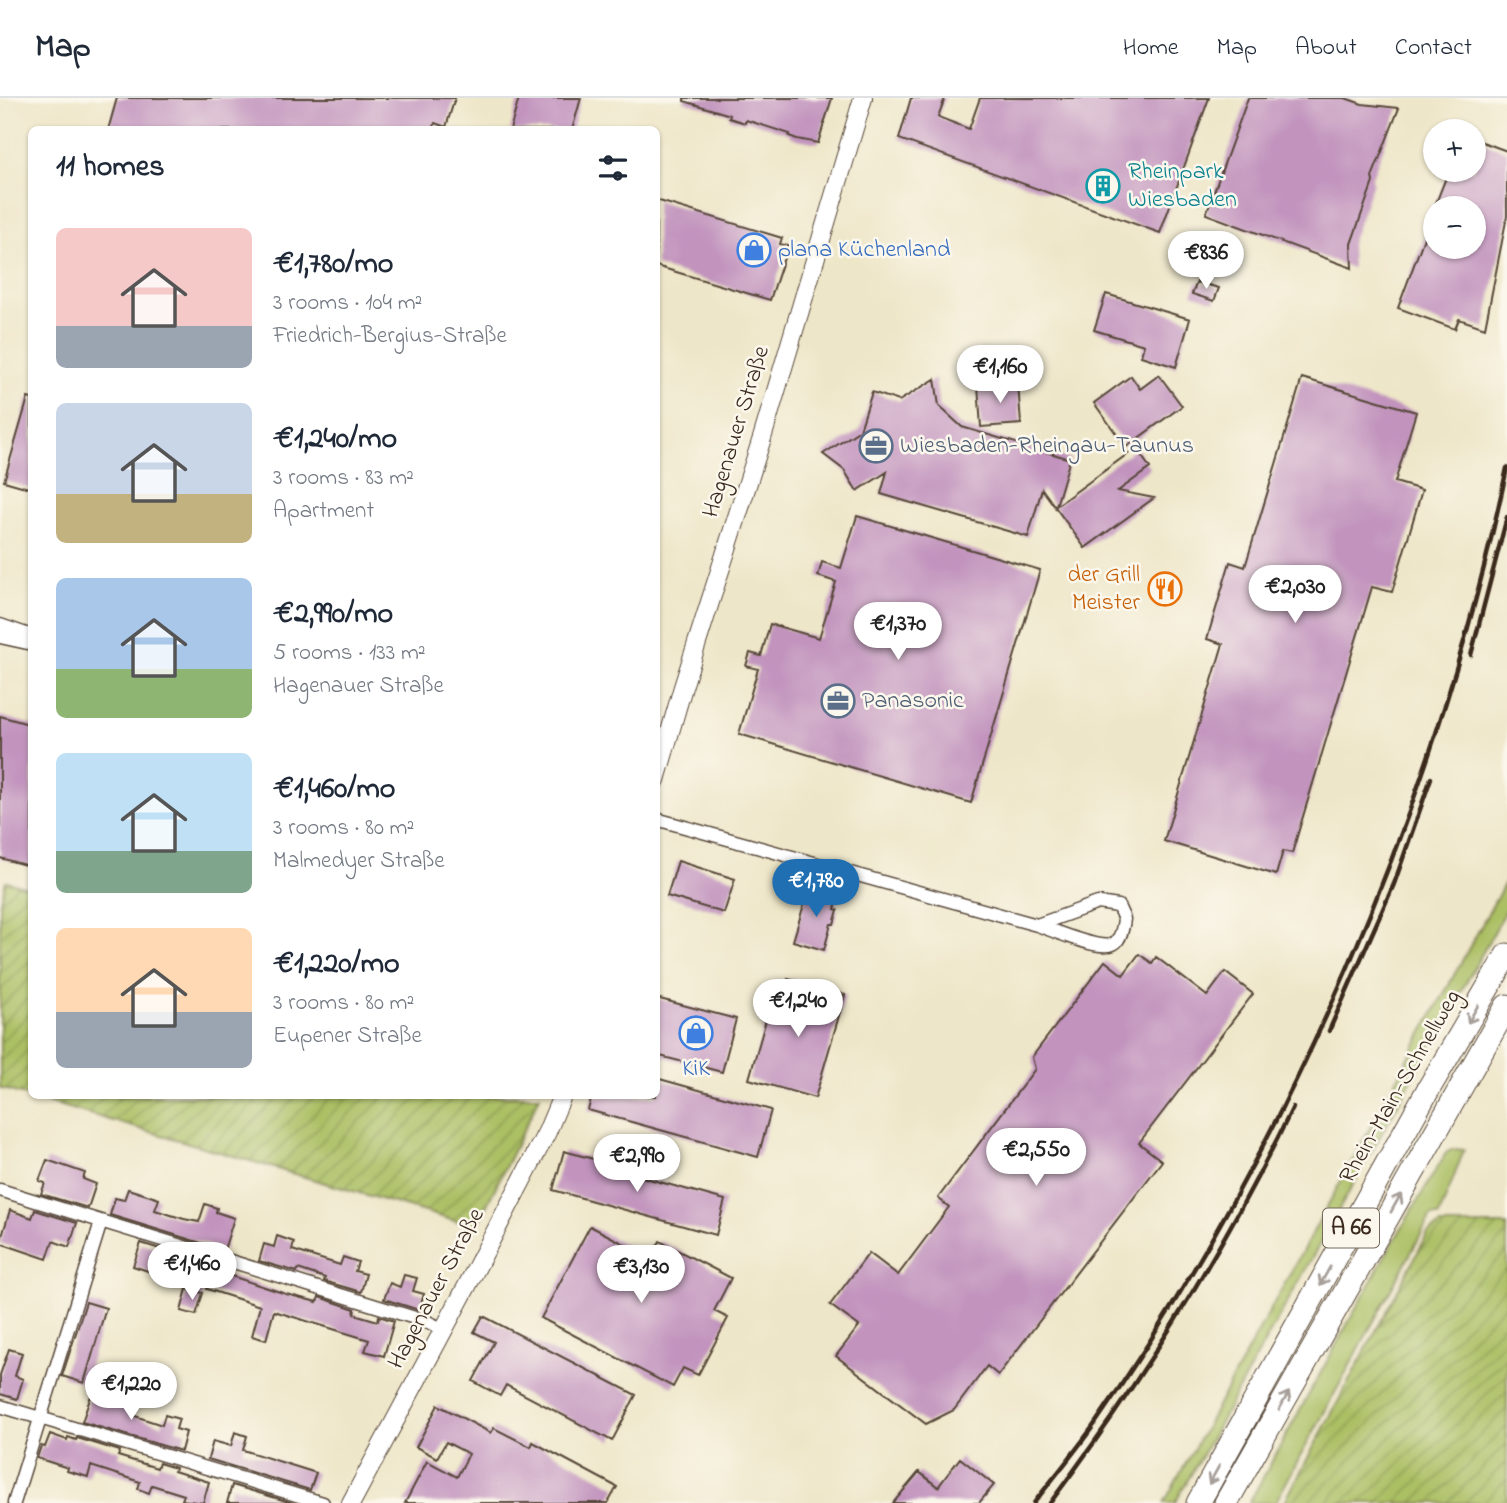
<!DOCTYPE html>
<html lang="en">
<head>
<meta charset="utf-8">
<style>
	:root { --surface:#fff; --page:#f2f2f3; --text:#1f2937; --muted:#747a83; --line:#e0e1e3; --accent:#1f6fb2 }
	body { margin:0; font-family:"Indie Flower",sans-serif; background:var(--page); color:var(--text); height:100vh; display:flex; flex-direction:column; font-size:26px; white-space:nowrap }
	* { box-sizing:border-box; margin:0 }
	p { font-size:23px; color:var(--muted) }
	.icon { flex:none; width:38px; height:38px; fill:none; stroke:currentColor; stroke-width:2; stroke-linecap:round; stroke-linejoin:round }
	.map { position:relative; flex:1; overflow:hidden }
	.details { position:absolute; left:28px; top:28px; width:632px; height:973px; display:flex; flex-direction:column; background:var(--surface); border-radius:10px; box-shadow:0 2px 5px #0004 }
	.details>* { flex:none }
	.tools { position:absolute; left:1423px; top:21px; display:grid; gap:14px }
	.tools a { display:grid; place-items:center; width:63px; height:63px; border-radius:50%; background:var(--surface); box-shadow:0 2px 5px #0004; font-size:35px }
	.price { position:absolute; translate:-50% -60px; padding:0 16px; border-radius:24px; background:#fff; color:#222; font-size:23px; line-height:46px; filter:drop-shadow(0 2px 4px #0008) }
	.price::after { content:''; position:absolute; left:50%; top:42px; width:21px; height:16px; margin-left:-10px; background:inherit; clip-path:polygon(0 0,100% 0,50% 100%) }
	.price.current { background:var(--accent); color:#fff }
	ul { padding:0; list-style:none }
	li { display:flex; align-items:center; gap:21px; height:175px; padding:0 28px }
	li span { display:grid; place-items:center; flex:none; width:196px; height:140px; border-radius:10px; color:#555 }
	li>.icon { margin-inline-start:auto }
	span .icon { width:84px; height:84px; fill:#fffc; stroke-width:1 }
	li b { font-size:30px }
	h2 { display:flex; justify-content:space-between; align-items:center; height:84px; padding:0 28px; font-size:30px }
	header { display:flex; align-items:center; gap:42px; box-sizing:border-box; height:98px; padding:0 35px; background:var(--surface); border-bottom:2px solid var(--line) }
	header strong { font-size:33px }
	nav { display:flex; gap:38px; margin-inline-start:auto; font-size:24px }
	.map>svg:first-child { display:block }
	.grass { fill:#abbf64; stroke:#737441; stroke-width:2 }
	.garden { fill:url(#garden-furrows); stroke:#737441; stroke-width:2 }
	.building { fill:#c193bd }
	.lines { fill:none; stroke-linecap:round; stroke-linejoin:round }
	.street-casing { stroke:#564638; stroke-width:15 }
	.secondary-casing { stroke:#564638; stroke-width:20 }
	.highway-casing { stroke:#564638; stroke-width:25 }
	.street { stroke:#fff; stroke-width:12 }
	.secondary { stroke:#fff; stroke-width:18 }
	.highway { stroke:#fff; stroke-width:23 }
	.rail { stroke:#3b2a1e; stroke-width:4.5 }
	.oneway { stroke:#a79f9a }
	.labels { text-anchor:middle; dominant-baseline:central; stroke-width:5; stroke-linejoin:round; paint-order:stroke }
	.shield { fill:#fbf7ec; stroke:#75685c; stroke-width:2 }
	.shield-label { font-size:23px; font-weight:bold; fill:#3b2a1e }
	.culture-label { font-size:24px; fill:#0d838f; stroke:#fbf7ec; text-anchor:start }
	.shop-label { font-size:24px; fill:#366cbe; stroke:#fbf7ec; text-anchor:start }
	.street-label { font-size:24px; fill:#3b2a1e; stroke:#fbf7ec }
	.service-label { font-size:24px; fill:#4e5e75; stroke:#fbf7ec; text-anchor:start }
	.food-label { font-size:24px; fill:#c56008; stroke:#fbf7ec; text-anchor:end }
</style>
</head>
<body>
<header>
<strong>Map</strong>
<nav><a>Home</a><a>Map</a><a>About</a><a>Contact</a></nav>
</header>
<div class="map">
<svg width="1507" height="1405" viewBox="0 0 1507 1405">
	<defs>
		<pattern id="garden-furrows" width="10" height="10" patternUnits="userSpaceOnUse" patternTransform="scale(1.75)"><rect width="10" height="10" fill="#abbf64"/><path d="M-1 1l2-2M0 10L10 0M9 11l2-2" fill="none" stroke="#8c9b52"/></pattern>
	</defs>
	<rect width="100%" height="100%" fill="#fbf7ec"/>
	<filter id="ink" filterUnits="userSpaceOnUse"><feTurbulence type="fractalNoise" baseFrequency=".0143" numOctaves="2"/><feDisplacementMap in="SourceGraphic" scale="14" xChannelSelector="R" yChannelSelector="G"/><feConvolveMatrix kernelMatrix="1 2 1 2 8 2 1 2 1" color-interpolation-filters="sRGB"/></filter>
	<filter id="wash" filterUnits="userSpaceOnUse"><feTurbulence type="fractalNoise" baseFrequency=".00686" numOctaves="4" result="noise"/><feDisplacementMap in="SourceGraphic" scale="28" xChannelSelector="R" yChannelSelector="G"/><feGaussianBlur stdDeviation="1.57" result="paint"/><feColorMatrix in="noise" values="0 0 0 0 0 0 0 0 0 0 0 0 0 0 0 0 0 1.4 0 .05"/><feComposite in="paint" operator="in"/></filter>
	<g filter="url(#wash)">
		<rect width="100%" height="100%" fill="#eee6c8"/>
		<!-- grass -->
		<path class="grass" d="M1507,781V811L1175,1405H1164Z
			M1453,1051L1464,1052L1439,1118H1431L1275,1405H1249L1385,1158L1446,1055Z"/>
		<!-- garden -->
		<path class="garden" d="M6,783L31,790L32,998H540L476,1129L0,990V805Z
			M1441,1127H1507V1405H1284L1428,1135Z"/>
		<g id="blocks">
			<!-- building -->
			<path class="building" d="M117,0H455L446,29L435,25L433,32H108Z
				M519,0H581L572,32H510Z
				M684,0H832L818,45L797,41L789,38L790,36L746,22L745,25L729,20L730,17L684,3Z
				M911,0H945L938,19L969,31L980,0H1209L1160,135L899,41Z
				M1248,0H1345L1362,6L1399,10L1372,79L1373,84L1351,146L1352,170L1206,116Z
				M1474,41L1507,53V118L1485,230L1459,221L1455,231L1398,210L1434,113L1435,149H1474V110H1434L1449,72H1474Z
				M656,102L782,140L780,146L788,148L770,202L656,168Z
				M1197,184L1219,190L1214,203L1192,196Z
				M1106,196L1190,221L1176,269L1141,258L1144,247L1094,232Z
				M1159,277L1182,308L1126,349L1094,305L1131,278L1140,291Z
				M1302,280L1416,314L1395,384L1422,392L1392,494L1372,489L1292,755L1283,753L1276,777L1164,743L1223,546L1207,541L1230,464L1245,469Z
				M935,281L939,308L962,329L1070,361L1056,408L1136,350L1150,370L1118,393L1154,400L1085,450L1042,391L1028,439L881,396L887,374L857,393L844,372L823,356L860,332L872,294L899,303Z
				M1018,285L1021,326L981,329L978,288Z
				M28,300L32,301V391L4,383Z
				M857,418L1040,472L971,705L739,636L758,571L746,568L750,555L761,558L770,526L819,540L836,484L818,478L822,464L841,470Z
				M0,618L32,627V769L0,760Z
				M678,763L735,781L724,815L667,798Z
				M809,790L838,799L835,811L838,812L834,826H831L824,852L793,843Z
				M1139,856L1152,865L1156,859L1207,898L1225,874L1253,896L1139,1045L1162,1063L998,1277L987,1268L954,1312L926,1326L836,1258L859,1228L830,1207L869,1155L898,1177L949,1109L938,1100L1035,971L1032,959L1105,863L1123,877Z
				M788,881L845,897L815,1000L749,981L768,915L778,918Z
				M656,900L736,921L722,974L656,957Z
				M656,980L771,1012L758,1059L588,1012L592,998H656Z
				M564,1053L615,1067L613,1071L725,1102L716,1137L553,1092Z
				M47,1062L85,1075L83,1081L96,1086L88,1110L41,1096L45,1085L39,1083Z
				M128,1091L159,1101L155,1112L184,1121L199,1124L205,1106L217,1110L216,1114L234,1120L224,1152L110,1117L115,1100L124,1102Z
				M10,1112L32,1120L35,1112L77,1125L69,1149L53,1143L47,1161L0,1145Z
				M590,1128L651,1160L660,1143L731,1180L714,1213L728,1220L698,1277L683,1270L673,1289L541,1220Z
				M277,1138L294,1144L292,1152L340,1167L343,1159L358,1164L355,1173L366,1176L361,1194L324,1183L325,1180L298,1171L297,1174L259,1163L264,1146L274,1149Z
				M141,1145L176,1156L169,1180L133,1168Z
				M213,1172L286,1196L317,1204L319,1199L355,1211L354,1216L378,1223L379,1218L394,1223L384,1258L365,1253L369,1242L274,1213L266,1242L252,1238L260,1208L207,1191Z
				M404,1177L417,1180L413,1193L424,1196L419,1212L384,1201L390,1185L400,1189Z
				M187,1191L203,1195L196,1217L181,1213Z
				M86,1204L106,1210L84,1285L62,1278Z
				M483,1218L636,1297L612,1343L506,1287L500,1298L473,1283L494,1244L474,1234Z
				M9,1251L22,1255L15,1278L23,1281L17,1301L0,1296V1277Z
				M93,1292L135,1306L132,1317L162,1327L165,1317L179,1321L176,1331L186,1334L181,1353L82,1324Z
				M438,1307L491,1335L494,1330L531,1349L533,1344L617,1389L608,1405H405L427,1363L457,1379L469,1356L446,1344L437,1360L416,1349Z
				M235,1334L247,1338L243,1352L316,1375L310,1392L208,1361L213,1343L231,1348Z
				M50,1336L67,1342L68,1339L76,1342L77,1340L120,1353L118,1358L157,1370L159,1365L175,1370L174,1373L209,1384L203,1405L182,1402L184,1397L152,1387L149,1395L138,1391L140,1384L91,1368L88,1379L67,1373L68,1370L37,1360L41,1348L45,1349Z
				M960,1360L994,1387L979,1405H893L919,1374L938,1389Z
				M232,1387L293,1405H227Z"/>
		</g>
	</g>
	<g filter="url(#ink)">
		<use href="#blocks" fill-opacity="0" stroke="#564638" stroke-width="2"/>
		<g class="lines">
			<defs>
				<path id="street" d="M0,527L32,538
					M0,539L32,546
					M656,721L1037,827C1052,832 1100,853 1113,846C1121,842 1123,829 1124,821L1118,808L1098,805L1037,827
					M0,1092L428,1224L444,1232
					M0,1308L323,1405
					M14,1405L101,1124"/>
				<path id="secondary" d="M656,682L683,589L763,337L863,0
					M351,1405L467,1188L547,1034L562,998"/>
				<path id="highway" d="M1198,1405L1429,990L1507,857
					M1226,1405L1507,908"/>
			</defs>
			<!-- street casing -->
			<use href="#street" class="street-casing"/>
			<!-- secondary casing -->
			<use href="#secondary" class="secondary-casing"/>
			<!-- highway casing -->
			<use href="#highway" class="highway-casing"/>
			<!-- street -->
			<use href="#street" class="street"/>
			<!-- secondary -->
			<use href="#secondary" class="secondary"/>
			<!-- highway -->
			<use href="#highway" class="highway"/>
			<!-- rail -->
			<path class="rail" d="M1471,557L1507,419
				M1329,933L1394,786L1431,680
				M1034,1405C1054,1379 1075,1354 1094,1327C1292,1042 1435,710 1507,370
				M1050,1405C1143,1281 1225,1149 1293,1009"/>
		</g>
		<!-- one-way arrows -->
		<defs><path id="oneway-shaft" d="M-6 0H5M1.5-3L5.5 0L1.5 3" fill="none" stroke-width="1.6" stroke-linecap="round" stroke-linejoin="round" transform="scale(1.75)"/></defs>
		<g class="oneway">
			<use href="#oneway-shaft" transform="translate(1473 916) rotate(120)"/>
			<use href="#oneway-shaft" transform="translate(1396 1105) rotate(-61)"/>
			<use href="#oneway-shaft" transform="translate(1325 1178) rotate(119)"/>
			<use href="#oneway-shaft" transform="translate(1284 1303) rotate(-61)"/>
			<use href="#oneway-shaft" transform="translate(1214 1377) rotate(119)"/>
		</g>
	</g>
	<!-- icons -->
	<defs>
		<symbol id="building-ring" viewBox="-11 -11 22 22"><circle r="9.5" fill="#fbf7ec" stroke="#0f9aa8" stroke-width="1.5"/><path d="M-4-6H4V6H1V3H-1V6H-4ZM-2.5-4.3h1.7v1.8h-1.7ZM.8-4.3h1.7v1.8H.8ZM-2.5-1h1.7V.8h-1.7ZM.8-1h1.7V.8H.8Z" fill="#0f9aa8"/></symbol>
		<symbol id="shop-ring" viewBox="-11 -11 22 22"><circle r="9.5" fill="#fbf7ec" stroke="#3f7fe0" stroke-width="1.5"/><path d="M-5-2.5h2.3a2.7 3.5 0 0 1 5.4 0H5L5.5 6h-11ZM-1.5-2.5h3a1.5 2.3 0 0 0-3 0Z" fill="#3f7fe0"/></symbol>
		<symbol id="office-ring" viewBox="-11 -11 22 22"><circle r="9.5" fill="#fbf7ec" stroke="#5c6f8a" stroke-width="1.5"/><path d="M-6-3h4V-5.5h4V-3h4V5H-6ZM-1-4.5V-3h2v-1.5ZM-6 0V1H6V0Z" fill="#5c6f8a"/></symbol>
		<symbol id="restaurant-ring" viewBox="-11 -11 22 22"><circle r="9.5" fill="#fbf7ec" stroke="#e8710a" stroke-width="1.5"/><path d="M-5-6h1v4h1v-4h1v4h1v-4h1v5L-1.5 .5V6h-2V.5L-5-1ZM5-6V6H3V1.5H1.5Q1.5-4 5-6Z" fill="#e8710a"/></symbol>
	</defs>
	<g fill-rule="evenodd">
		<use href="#building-ring" x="1084" y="69" width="38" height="38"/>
		<use href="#shop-ring" x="735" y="133" width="38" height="38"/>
		<use href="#office-ring" x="857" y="329" width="38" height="38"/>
		<use href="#restaurant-ring" x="1146" y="472" width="38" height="38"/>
		<use href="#office-ring" x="819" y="584" width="38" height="38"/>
		<use href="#shop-ring" x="677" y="916" width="38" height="38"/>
	</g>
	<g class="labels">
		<!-- shield labels -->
		<rect class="shield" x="1323" y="1110.5" width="56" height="39" rx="5"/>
		<g class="shield-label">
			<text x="1351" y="1130">A 66</text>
		</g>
		<!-- culture labels -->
		<g class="culture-label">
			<text x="1128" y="74">Rheinpark<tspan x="1128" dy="28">Wiesbaden</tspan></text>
		</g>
		<!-- shop labels -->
		<g class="shop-label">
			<text x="778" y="152">plana Küchenland</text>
			<text x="696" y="971" text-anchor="middle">KiK</text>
		</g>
		<!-- street labels -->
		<g class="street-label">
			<text transform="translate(737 334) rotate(-73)">Hagenauer Straße</text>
			<text transform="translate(1401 989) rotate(-60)">Rhein-Main-Schnellweg</text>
			<text transform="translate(437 1191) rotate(-62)">Hagenauer Straße</text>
		</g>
		<!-- service labels -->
		<g class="service-label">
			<text x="900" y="348">Wiesbaden-Rheingau-Taunus</text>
			<text x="862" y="603">Panasonic</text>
		</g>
		<!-- food labels -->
		<g class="food-label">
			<text x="1140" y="477">der Grill<tspan x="1140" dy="28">Meister</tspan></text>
		</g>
	</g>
</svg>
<div class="tools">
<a>+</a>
<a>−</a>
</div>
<b class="price" style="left:1206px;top:193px">€836</b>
<b class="price" style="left:1000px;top:307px">€1,160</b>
<b class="price" style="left:1295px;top:527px">€2,030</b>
<b class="price" style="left:898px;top:564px">€1,370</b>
<b class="price current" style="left:816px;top:821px">€1,780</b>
<b class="price" style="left:798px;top:941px">€1,240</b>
<b class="price" style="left:1036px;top:1090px">€2,550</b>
<b class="price" style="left:637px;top:1096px">€2,990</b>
<b class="price" style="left:192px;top:1204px">€1,460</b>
<b class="price" style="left:641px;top:1207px">€3,130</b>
<b class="price" style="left:131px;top:1324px">€1,220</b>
<section class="details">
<h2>11 homes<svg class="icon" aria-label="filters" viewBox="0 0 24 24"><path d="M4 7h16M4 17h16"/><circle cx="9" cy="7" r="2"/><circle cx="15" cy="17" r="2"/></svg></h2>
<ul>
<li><span style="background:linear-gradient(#f6c9c9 70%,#9aa5b1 0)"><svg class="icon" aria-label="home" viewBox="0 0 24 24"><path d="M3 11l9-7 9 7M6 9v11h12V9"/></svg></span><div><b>€1,780/mo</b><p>3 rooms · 104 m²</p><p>Friedrich-Bergius-Straße</p></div></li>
<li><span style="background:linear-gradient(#c9d6e8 65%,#c2b280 0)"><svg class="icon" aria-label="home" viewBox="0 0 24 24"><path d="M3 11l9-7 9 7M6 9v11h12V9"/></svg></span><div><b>€1,240/mo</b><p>3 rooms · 83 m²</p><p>Apartment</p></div></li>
<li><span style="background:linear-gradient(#a9c7e8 65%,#8fb573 0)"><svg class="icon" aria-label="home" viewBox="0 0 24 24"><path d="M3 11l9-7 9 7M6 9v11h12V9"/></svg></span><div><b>€2,990/mo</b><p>5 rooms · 133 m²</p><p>Hagenauer Straße</p></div></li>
<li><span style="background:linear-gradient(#bfe0f5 70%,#7fa58c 0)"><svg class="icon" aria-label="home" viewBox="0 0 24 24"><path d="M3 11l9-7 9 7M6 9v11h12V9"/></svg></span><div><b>€1,460/mo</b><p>3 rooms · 80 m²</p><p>Malmedyer Straße</p></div></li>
<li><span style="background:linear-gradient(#ffd9b3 60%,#9aa5b1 0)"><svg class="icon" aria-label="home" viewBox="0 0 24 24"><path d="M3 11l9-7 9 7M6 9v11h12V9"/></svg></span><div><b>€1,220/mo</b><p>3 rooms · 80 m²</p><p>Eupener Straße</p></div></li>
</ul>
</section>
</div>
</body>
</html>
